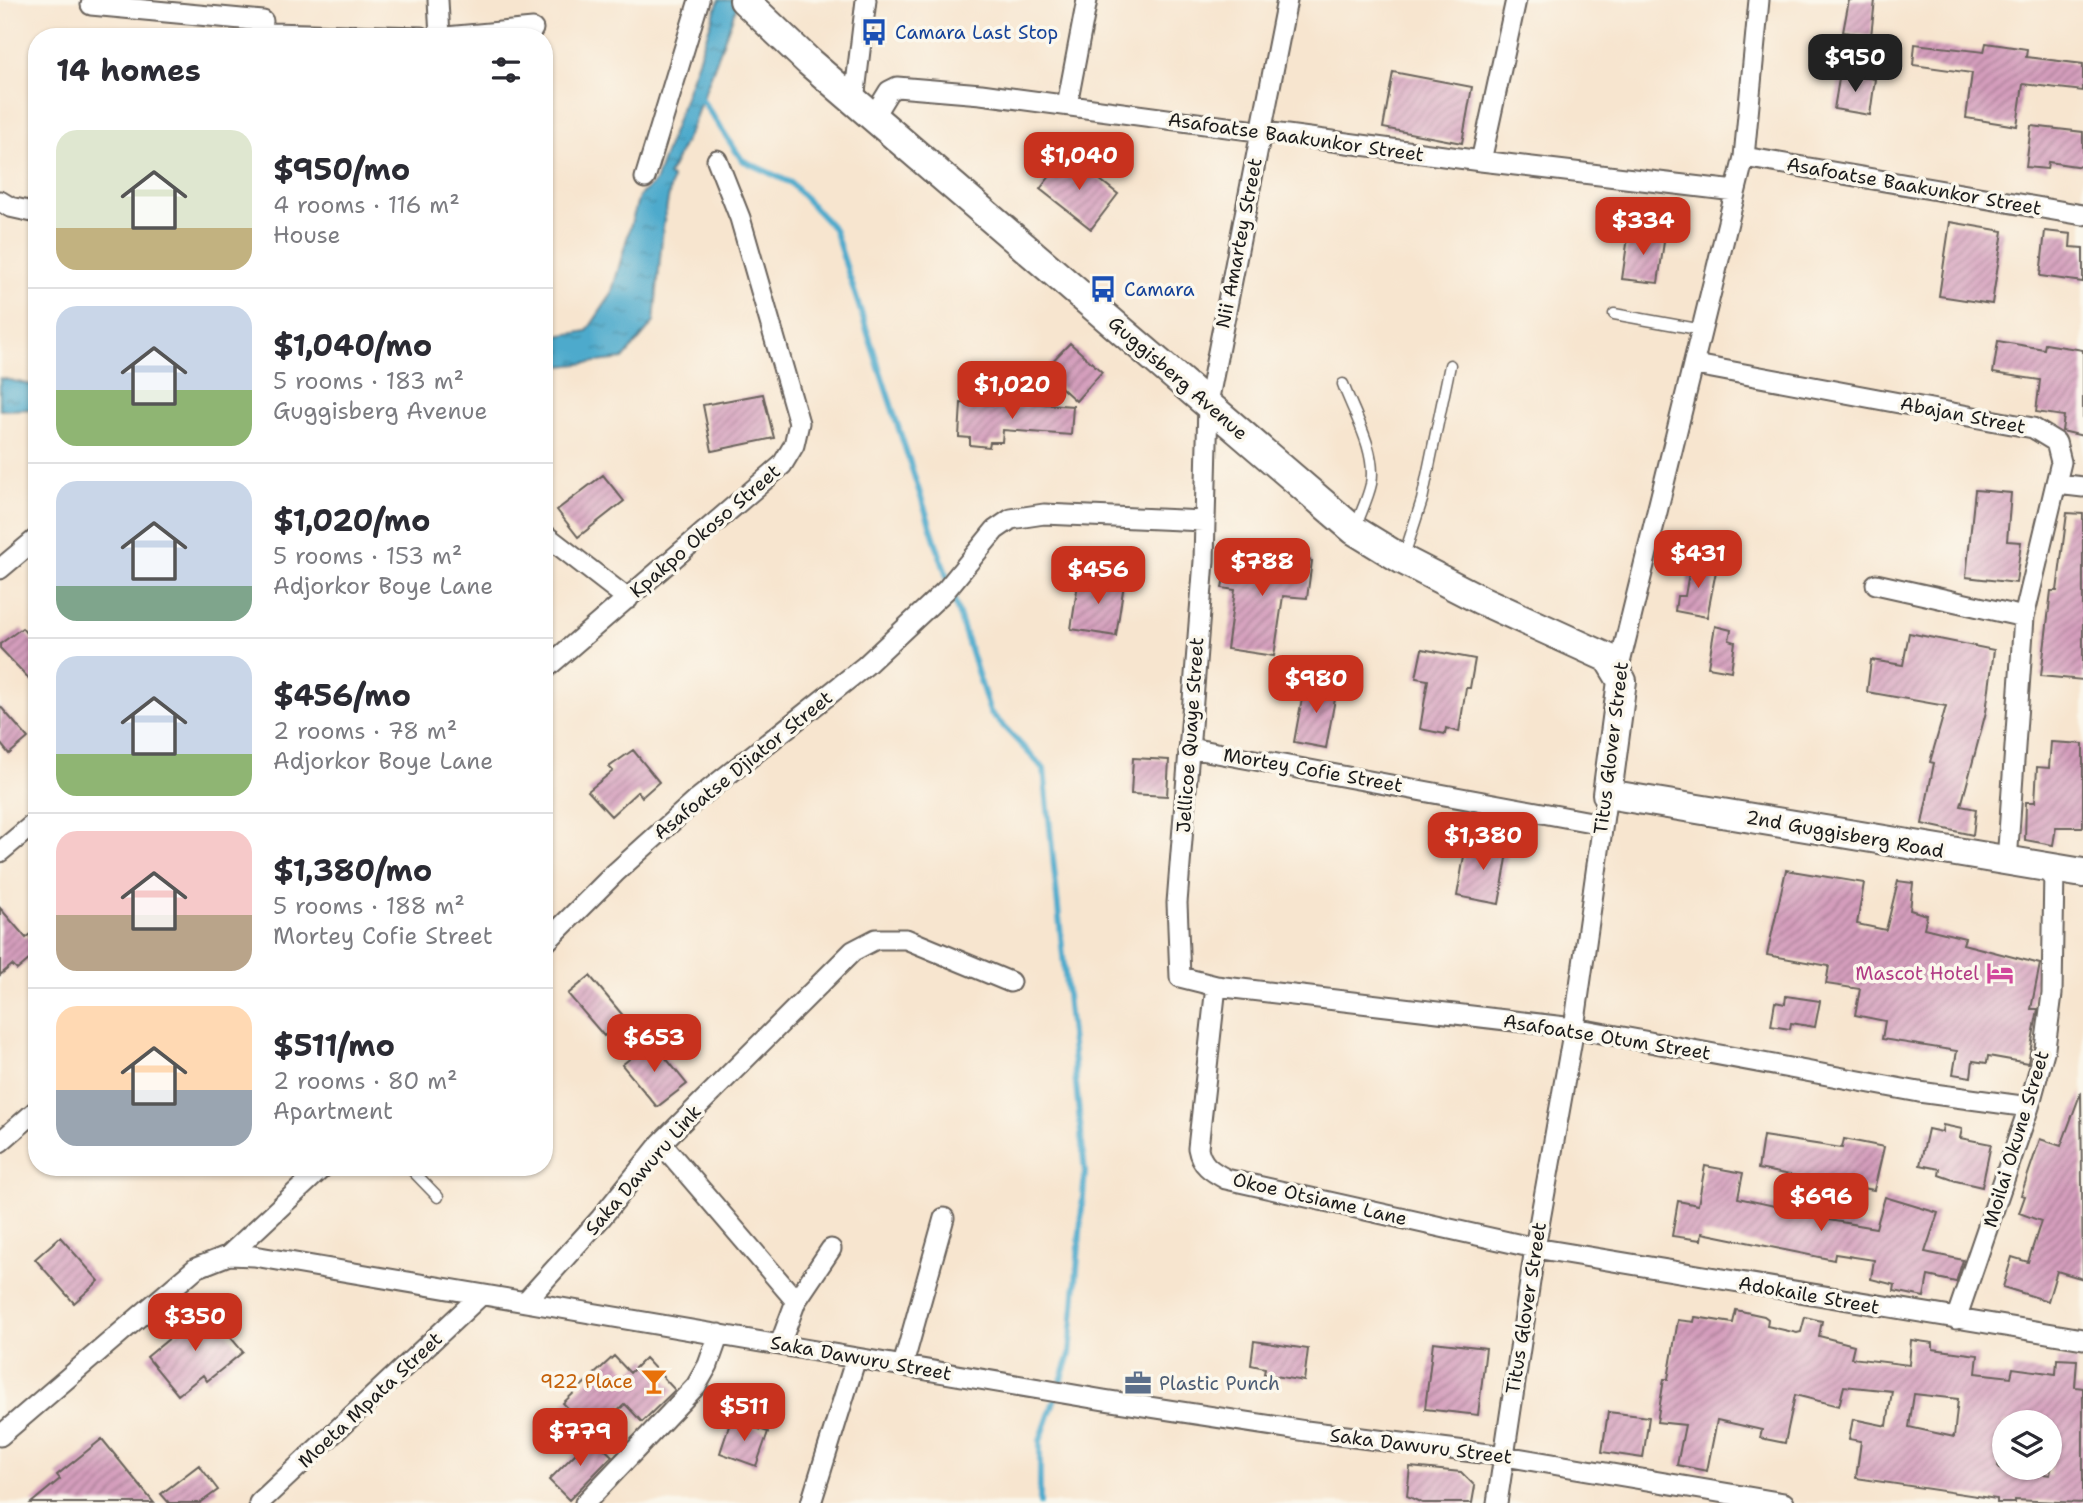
<!DOCTYPE html>
<html lang="en">
<head>
<meta charset="utf-8">
<style>
	:root { --surface:#fff; --page:#f2f2f3; --text:#2b2b33; --muted:#7c7c81; --line:#e1e1e2; --accent:#c8321e }
	body { margin:0; font-family:"Shantell Sans",sans-serif; background:var(--page); color:var(--text); height:100vh; display:flex; flex-direction:column; font-size:26px; white-space:nowrap }
	* { box-sizing:border-box; margin:0 }
	p { font-size:23px; color:var(--muted) }
	.icon { flex:none; width:38px; height:38px; fill:none; stroke:currentColor; stroke-width:2; stroke-linecap:round; stroke-linejoin:round }
	.map { position:relative; flex:1; overflow:hidden }
	.drawer { position:absolute; left:28px; top:28px; width:525px; height:1148px; display:flex; flex-direction:column; background:var(--surface); border-radius:28px; box-shadow:0 2px 5px #0004 }
	.drawer>* { flex:none }
	.tools { position:absolute; left:1992px; top:1410px; display:grid; gap:14px }
	.tools a { display:grid; place-items:center; width:70px; height:70px; border-radius:50%; background:var(--surface); box-shadow:0 2px 5px #0004; font-size:35px }
	.price { position:absolute; translate:-50% -60px; padding:0 16px; border-radius:14px; background:var(--accent); color:#fff; font-size:23px; line-height:46px; filter:drop-shadow(0 2px 4px #0008) }
	.price::after { content:''; position:absolute; left:50%; top:42px; width:21px; height:16px; margin-left:-10px; background:inherit; clip-path:polygon(0 0,100% 0,50% 100%) }
	.price.selected { background:#222; color:#fff }
	ul { padding:0; list-style:none }
	li { display:flex; align-items:center; gap:21px; height:175px; padding:0 28px }
	li+li { border-top:2px solid var(--line) }
	li span { display:grid; place-items:center; flex:none; width:196px; height:140px; border-radius:21px; color:#555 }
	li>.icon { margin-inline-start:auto }
	span .icon { width:84px; height:84px; fill:#fffc; stroke-width:1 }
	li b { font-size:30px }
	h2 { display:flex; justify-content:space-between; align-items:center; height:84px; padding:0 28px; font-size:30px }
	.map>svg:first-child { display:block }
	.water { fill:url(#water-ripples); stroke:#346374; stroke-width:2 }
	.lines { fill:none; stroke-linecap:round; stroke-linejoin:round }
	.stream { stroke:#4daacc; stroke-width:6 }
	.building { fill:url(#building-hatch); fill-rule:evenodd }
	.service-casing { stroke:#69625b; stroke-width:13 }
	.minor-casing { stroke:#69625b; stroke-width:23 }
	.secondary-casing { stroke:#69625b; stroke-width:32 }
	.service { stroke:#fff; stroke-width:10 }
	.minor { stroke:#fff; stroke-width:19 }
	.secondary { stroke:#fff; stroke-width:28 }
	.labels { text-anchor:middle; dominant-baseline:central; stroke-width:7; stroke-linejoin:round; paint-order:stroke }
	.transit-label { font-size:19px; fill:#164399; stroke:#fbf7ec; text-anchor:start }
	.street-label { font-size:19px; fill:#1c1c1c; stroke:#fbf7ec }
	.hotel-label { font-size:19px; fill:#b23c85; stroke:#fbf7ec; text-anchor:end }
	.food-label { font-size:19px; fill:#c56008; stroke:#fbf7ec; text-anchor:end }
	.service-label { font-size:19px; fill:#4e5e75; stroke:#fbf7ec; text-anchor:start }
</style>
</head>
<body>
<div class="map">
<svg width="2083" height="1503" viewBox="0 0 2083 1503">
	<defs>
		<pattern id="water-ripples" width="26" height="14" patternUnits="userSpaceOnUse" patternTransform="scale(1.75)"><rect width="26" height="14" fill="#4daacc"/><path d="M2 4q2-2 4 0t4 0M15 11q2-2 4 0t4 0" fill="none" stroke="#3f8aa5"/></pattern>
		<pattern id="building-hatch" width="6" height="6" patternUnits="userSpaceOnUse" patternTransform="scale(1.75)"><rect width="6" height="6" fill="#d49dbc"/><path d="M-1 1l2-2M0 6l6-6M5 7l2-2" fill="none" stroke="#ab7f98"/></pattern>
	</defs>
	<rect width="100%" height="100%" fill="#fbf7ec"/>
	<filter id="ink" filterUnits="userSpaceOnUse"><feTurbulence type="fractalNoise" baseFrequency=".0143" numOctaves="2"/><feDisplacementMap in="SourceGraphic" scale="14" xChannelSelector="R" yChannelSelector="G"/><feConvolveMatrix kernelMatrix="1 2 1 2 8 2 1 2 1" color-interpolation-filters="sRGB"/></filter>
	<filter id="wash" filterUnits="userSpaceOnUse"><feTurbulence type="fractalNoise" baseFrequency=".00686" numOctaves="4" result="noise"/><feDisplacementMap in="SourceGraphic" scale="28" xChannelSelector="R" yChannelSelector="G"/><feGaussianBlur stdDeviation="1.57" result="paint"/><feColorMatrix in="noise" values="0 0 0 0 0 0 0 0 0 0 0 0 0 0 0 0 0 1.4 0 .05"/><feComposite in="paint" operator="in"/></filter>
	<g filter="url(#wash)">
		<rect width="100%" height="100%" fill="#f7e5cf"/>
		<!-- water -->
		<path class="water" d="M719,0H739L691,129L668,176L672,178L663,227L654,322L623,359L544,368V338L587,331L611,295L639,196L655,182Z
			M0,378L37,386V409L0,410Z"/>
		<g class="lines">
			<!-- stream -->
			<path class="stream" d="M702,100L742,160L791,183L834,229L948,580
				M951,590L990,712L1044,769L1085,1172L1070,1355L1040,1441V1503"/>
		</g>
		<g id="blocks">
			<!-- building -->
			<path class="building" d="M1849,0H1875L1871,36L1843,32Z
				M1986,43L2027,49L2026,57L2083,64V91L2023,84L2017,126L1966,118L1972,73L1913,65L1915,44L1984,52Z
				M1393,72L1472,87L1462,143L1383,128Z
				M1840,73L1875,79L1870,115L1834,109Z
				M2031,126L2083,132V167L2048,162L2047,169L2026,167Z
				M1067,154L1118,194L1091,229L1040,189Z
				M1950,222L2003,231L1992,304L1939,296Z
				M1629,230L1665,235L1658,283L1622,279Z
				M2045,231L2071,234L2070,247L2083,248V282L2040,276Z
				M1998,341L2044,349L2045,344L2083,350V436L2062,431L2064,416L2036,412L2040,380L1993,373Z
				M1070,343L1102,372L1076,401L1043,371Z
				M763,394L774,438L712,451L703,405Z
				M1015,402L1073,406L1071,435L1003,430L1002,442H990L989,447L970,445V438L959,437L961,403L1015,406Z
				M603,475L624,501L578,537L557,510Z
				M1975,490L2011,493L2007,541L2021,542L2016,583L1966,577Z
				M2067,513L2083,514V680L2041,676L2051,591H2057Z
				M1275,552L1312,561L1307,598L1283,596L1274,656L1227,649L1235,590L1222,588L1228,554L1274,562Z
				M1691,561L1717,566L1707,617L1675,611L1677,596H1685Z
				M1079,577L1124,584L1116,636L1071,629Z
				M1715,626L1731,630L1729,640L1735,642L1731,671L1708,667Z
				M22,628L37,647V687L0,648V644Z
				M1909,633L1994,650L1986,712L1961,806L1976,809L1973,835L1922,824L1934,763L1930,762L1946,706L1867,692L1871,660L1903,665Z
				M1422,649L1475,659L1470,688H1466L1459,732L1446,728L1445,734L1420,729L1428,680L1416,678Z
				M1305,682L1337,688L1326,748L1294,742Z
				M0,706L28,738L9,754L0,743Z
				M2051,742L2083,744V827H2056L2053,845L2025,840L2026,802H2035L2037,767L2049,768Z
				M633,750L659,782L642,797L638,791L611,816L588,791L613,771L609,767Z
				M1133,758L1169,760L1167,796L1131,794Z
				M1467,839L1509,847L1499,904L1457,896Z
				M1786,870L1864,883L1857,924L1886,930L1898,881L1913,883L1910,910L1927,915L1924,928L1965,938L1963,944L2040,964L2031,1009H2038L2028,1063L1988,1056L1987,1063L1973,1061L1971,1077L1953,1074L1957,1051L1882,1039L1885,1021L1855,1015L1860,989L1826,984L1829,966L1767,955Z
				M0,908L26,938L37,929V953L17,970L12,965L0,975Z
				M590,976L625,1018L604,1036L568,994Z
				M1786,996L1820,1001L1815,1027L1791,1023L1790,1029L1771,1026L1775,1002L1785,1004Z
				M652,1041L687,1084L657,1107L622,1065Z
				M2081,1092L2083,1279L2057,1271L2048,1301L2003,1287L2012,1257L2028,1262L2041,1221L2019,1213L2025,1196L2021,1195L2040,1139L2061,1146Z
				M1943,1125L1962,1129L1960,1138L1991,1144L1982,1187L1956,1181L1939,1175L1940,1169L1920,1165L1928,1129L1942,1132Z
				M1763,1136L1842,1148L1844,1139L1884,1147L1874,1190L1758,1169Z
				M1705,1166L1743,1173L1738,1198L1806,1213L1805,1216L1876,1228L1885,1197L1938,1213L1925,1252L1963,1260L1956,1282L1928,1276L1924,1297L1894,1291L1895,1285L1871,1279L1874,1260L1835,1254L1834,1260L1702,1233L1701,1240L1672,1236L1678,1201L1698,1205Z
				M60,1237L99,1281L74,1303L35,1259Z
				M206,1308L243,1352L207,1381L203,1375L178,1395L147,1357Z
				M1736,1310L1764,1316L1768,1319L1767,1326L1797,1333L1801,1332L1805,1317L1822,1321L1819,1336L1854,1345L1851,1358L1909,1365L1911,1340L1933,1343V1349L1978,1355L1976,1373L2011,1377L2013,1368L2056,1374L2057,1359L2077,1360L2075,1387L2083,1388V1503L2015,1500V1503H1997V1499L1856,1478L1861,1441L1849,1439L1853,1419L1887,1426L1892,1391L1844,1386L1839,1406L1795,1395L1785,1443L1760,1438L1762,1430L1717,1420L1707,1471L1677,1465L1685,1425L1657,1422L1664,1379H1668L1678,1320L1694,1322L1695,1317L1733,1323ZM1914,1394L1958,1399L1954,1437L1909,1427ZM2004,1423H2049V1444L2055,1445L2050,1475L1998,1468Z
				M1254,1341L1308,1349L1304,1381L1264,1374L1265,1368L1251,1365Z
				M1433,1342L1486,1348L1478,1415L1425,1409Z
				M614,1356L630,1373L645,1358L675,1390L642,1422L625,1404L593,1434L563,1403Z
				M1608,1412L1649,1417L1643,1458L1602,1452Z
				M731,1420L768,1432L756,1466L720,1453Z
				M592,1437L612,1456L569,1500L549,1480Z
				M102,1439L154,1503H31L60,1479L57,1475Z
				M199,1465L218,1490L200,1503H169L161,1494Z
				M1410,1467L1461,1472L1475,1486L1472,1503H1422L1407,1496Z"/>
		</g>
	</g>
	<g filter="url(#ink)">
		<use href="#blocks" fill-opacity="0" stroke="#69625b" stroke-width="2"/>
		<g class="lines">
			<defs>
				<path id="service" d="M1614,314L1703,330
					M1343,384C1354,414 1377,452 1371,484C1368,498 1361,512 1356,526
					M1404,556L1422,500L1450,365
					M409,1167L438,1197"/>
				<path id="minor" d="M438,0L440,37
					M1287,0L1208,403L1204,561L1177,903L1180,977L1216,986L1574,1028L1919,1092L2029,1107
					M91,5L263,21
					M271,33L421,37
					M446,37L533,29
					M854,101L866,0
					M1067,105L1087,0
					M873,117L889,91L897,87L981,94L1481,161L1735,191
					M1744,157L2083,215
					M1481,161L1516,0
					M645,178L699,0
					M0,201L10,207L37,213
					M1696,365L2033,428L2056,442L2061,462L2024,617L2007,862
					M2057,484L2083,487
					M544,534L628,599
					M0,569L37,538
					M1876,584L2024,617
					M544,670L782,465L794,445L799,423L740,218L717,160
					M1618,671L1744,157L1759,0
					M1190,748L1602,824
					M0,852L37,821
					M544,944L615,873L696,800L865,666L946,590L995,530L1011,519L1044,514L1204,521
					M1216,986L1198,1148C1201,1165 1211,1171 1226,1179L1535,1248L2083,1339
					M0,1142L37,1110
					M661,1143L796,1301L780,1344
					M229,1255L323,1167
					M796,1301L831,1249
					M525,1302L601,1218L661,1143L853,951L876,939H906L1010,982
					M1956,1319L2029,1107L2045,1048L2052,994L2054,870
					M903,1365L944,1218
					M0,1436L196,1268L229,1255L254,1256L1104,1400L1306,1431L1505,1456L1784,1503
					M259,1503L480,1296
					M585,1503L696,1386L708,1365L719,1334
					M811,1503L856,1358
					M1497,1503L1535,1248L1574,1028L1607,794"/>
				<path id="secondary" d="M744,0L809,62L1354,530L1403,560L1481,600L1608,658L1622,681L1607,794L2083,873"/>
			</defs>
			<!-- service casing -->
			<use href="#service" class="service-casing"/>
			<!-- minor casing -->
			<use href="#minor" class="minor-casing"/>
			<!-- secondary casing -->
			<use href="#secondary" class="secondary-casing"/>
			<!-- service -->
			<use href="#service" class="service"/>
			<!-- minor -->
			<use href="#minor" class="minor"/>
			<!-- secondary -->
			<use href="#secondary" class="secondary"/>
		</g>
	</g>
	<!-- icons -->
	<defs>
		<symbol id="bus-bare" viewBox="-9 -9 18 18"><path d="M-5-6H5V4H4V6H2V4H-2V6H-4V4H-5ZM-3.5-4V0h7V-4ZM-3.5 1.2v1.5H-2V1.2ZM2 1.2v1.5H3.5V1.2Z" fill="#1a4fb4" stroke="#fbf7ec" stroke-width="2.5" paint-order="stroke"/></symbol>
		<symbol id="hotel-bare" viewBox="-9 -9 18 18"><path d="M-6-4.5h1.5V1H6V5H4.5V3h-9V5H-6ZM-4 0a1.8 1.8 0 1 1 3.6 0ZM.5 0V-2.5h3Q6-2.5 6 0Z" fill="#d1479c" stroke="#fbf7ec" stroke-width="2.5" paint-order="stroke"/></symbol>
		<symbol id="bar-bare" viewBox="-9 -9 18 18"><path d="M-6-5H6L.8 .8V4.5H3.5V6h-7V4.5H-.8V.8Z" fill="#e8710a" stroke="#fbf7ec" stroke-width="2.5" paint-order="stroke"/></symbol>
		<symbol id="office-bare" viewBox="-9 -9 18 18"><path d="M-6-3h4V-5.5h4V-3h4V5H-6ZM-1-4.5V-3h2v-1.5ZM-6 0V1H6V0Z" fill="#5c6f8a" stroke="#fbf7ec" stroke-width="2.5" paint-order="stroke"/></symbol>
	</defs>
	<g fill-rule="evenodd">
		<use href="#bus-bare" x="855" y="13" width="38" height="38"/>
		<use href="#bus-bare" x="1084" y="270" width="38" height="38"/>
		<use href="#hotel-bare" x="1981" y="954" width="38" height="38"/>
		<use href="#bar-bare" x="635" y="1362" width="38" height="38"/>
		<use href="#office-bare" x="1119" y="1364" width="38" height="38"/>
	</g>
	<g class="labels">
		<!-- transit labels -->
		<g class="transit-label">
			<text x="895" y="32">Camara Last Stop</text>
			<text x="1124" y="289">Camara</text>
		</g>
		<!-- street labels -->
		<g class="street-label">
			<text transform="translate(1296 137) rotate(8)">Asafoatse Baakunkor Street</text>
			<text transform="translate(1914 186) rotate(10)">Asafoatse Baakunkor Street</text>
			<text transform="translate(1239 243) rotate(-79)">Nii Amartey Street</text>
			<text transform="translate(1178 378) rotate(41)">Guggisberg Avenue</text>
			<text transform="translate(1963 415) rotate(11)">Abajan Street</text>
			<text transform="translate(705 531) rotate(-41)">Kpakpo Okoso Street</text>
			<text transform="translate(1190 735) rotate(-86)">Jellicoe Quaye Street</text>
			<text transform="translate(1611 748) rotate(-83)">Titus Glover Street</text>
			<text transform="translate(743 765) rotate(-39)">Asafoatse Djiator Street</text>
			<text transform="translate(1313 770) rotate(10)">Mortey Cofie Street</text>
			<text transform="translate(1845 834) rotate(10)">2nd Guggisberg Road</text>
			<text transform="translate(1607 1037) rotate(9)">Asafoatse Otum Street</text>
			<text transform="translate(2016 1139) rotate(-73)">Moilai Okune Street</text>
			<text transform="translate(643 1170) rotate(-49)">Saka Dawuru Link</text>
			<text transform="translate(1320 1199) rotate(13)">Okoe Otsiame Lane</text>
			<text transform="translate(1809 1295) rotate(10)">Adokaile Street</text>
			<text transform="translate(1526 1308) rotate(-81)">Titus Glover Street</text>
			<text transform="translate(861 1358) rotate(10)">Saka Dawuru Street</text>
			<text transform="translate(370 1400) rotate(-43)">Moeta Mpata Street</text>
			<text transform="translate(1421 1446) rotate(7)">Saka Dawuru Street</text>
		</g>
		<!-- hotel labels -->
		<g class="hotel-label">
			<text x="1979" y="973">Mascot Hotel</text>
		</g>
		<!-- food labels -->
		<g class="food-label">
			<text x="633" y="1381">922 Place</text>
		</g>
		<!-- service labels -->
		<g class="service-label">
			<text x="1159" y="1383">Plastic Punch</text>
		</g>
	</g>
</svg>
<div class="tools">
<a><svg class="icon" aria-label="layers" viewBox="0 0 24 24"><path d="M12 4l9 5-9 5-9-5zM3 14l9 5 9-5"/></svg></a>
</div>
<b class="price selected" style="left:1855px;top:94px">$950</b>
<b class="price" style="left:1079px;top:192px">$1,040</b>
<b class="price" style="left:1643px;top:257px">$334</b>
<b class="price" style="left:1012px;top:421px">$1,020</b>
<b class="price" style="left:1698px;top:590px">$431</b>
<b class="price" style="left:1262px;top:598px">$788</b>
<b class="price" style="left:1098px;top:606px">$456</b>
<b class="price" style="left:1316px;top:715px">$980</b>
<b class="price" style="left:1483px;top:872px">$1,380</b>
<b class="price" style="left:654px;top:1074px">$653</b>
<b class="price" style="left:1821px;top:1233px">$696</b>
<b class="price" style="left:195px;top:1353px">$350</b>
<b class="price" style="left:744px;top:1443px">$511</b>
<b class="price" style="left:580px;top:1468px">$779</b>
<section class="drawer">
<h2>14 homes<svg class="icon" aria-label="filters" viewBox="0 0 24 24"><path d="M4 7h16M4 17h16"/><circle cx="9" cy="7" r="2"/><circle cx="15" cy="17" r="2"/></svg></h2>
<ul>
<li><span style="background:linear-gradient(#dfe7d0 70%,#c2b280 0)"><svg class="icon" aria-label="home" viewBox="0 0 24 24"><path d="M3 11l9-7 9 7M6 9v11h12V9"/></svg></span><div><b>$950/mo</b><p>4 rooms · 116 m²</p><p>House</p></div></li>
<li><span style="background:linear-gradient(#c9d6e8 60%,#8fb573 0)"><svg class="icon" aria-label="home" viewBox="0 0 24 24"><path d="M3 11l9-7 9 7M6 9v11h12V9"/></svg></span><div><b>$1,040/mo</b><p>5 rooms · 183 m²</p><p>Guggisberg Avenue</p></div></li>
<li><span style="background:linear-gradient(#c9d6e8 75%,#7fa58c 0)"><svg class="icon" aria-label="home" viewBox="0 0 24 24"><path d="M3 11l9-7 9 7M6 9v11h12V9"/></svg></span><div><b>$1,020/mo</b><p>5 rooms · 153 m²</p><p>Adjorkor Boye Lane</p></div></li>
<li><span style="background:linear-gradient(#c9d6e8 70%,#8fb573 0)"><svg class="icon" aria-label="home" viewBox="0 0 24 24"><path d="M3 11l9-7 9 7M6 9v11h12V9"/></svg></span><div><b>$456/mo</b><p>2 rooms · 78 m²</p><p>Adjorkor Boye Lane</p></div></li>
<li><span style="background:linear-gradient(#f6c9c9 60%,#b9a48a 0)"><svg class="icon" aria-label="home" viewBox="0 0 24 24"><path d="M3 11l9-7 9 7M6 9v11h12V9"/></svg></span><div><b>$1,380/mo</b><p>5 rooms · 188 m²</p><p>Mortey Cofie Street</p></div></li>
<li><span style="background:linear-gradient(#ffd9b3 60%,#9aa5b1 0)"><svg class="icon" aria-label="home" viewBox="0 0 24 24"><path d="M3 11l9-7 9 7M6 9v11h12V9"/></svg></span><div><b>$511/mo</b><p>2 rooms · 80 m²</p><p>Apartment</p></div></li>
</ul>
</section>
</div>
</body>
</html>
